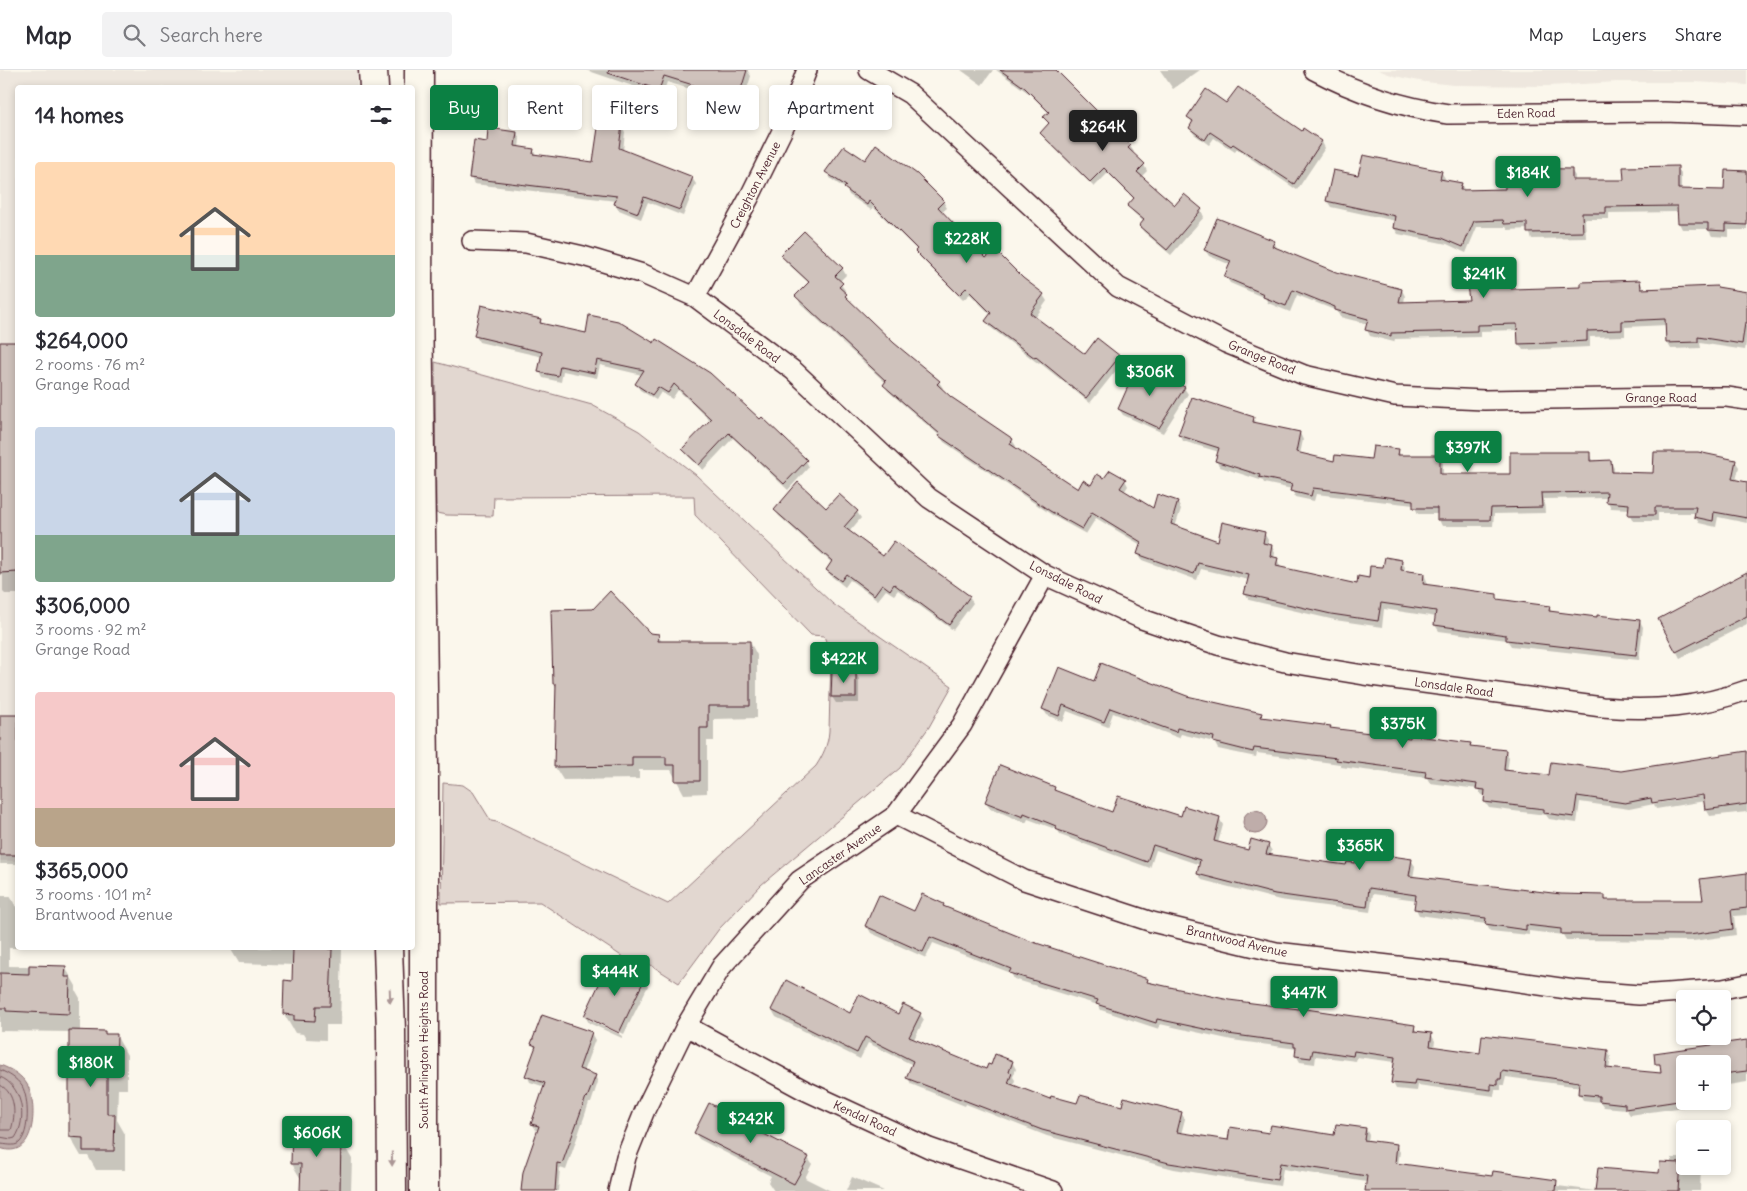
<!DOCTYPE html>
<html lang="en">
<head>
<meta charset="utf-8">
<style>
	:root { --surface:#fff; --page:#f2f2f3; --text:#2b2b33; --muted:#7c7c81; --line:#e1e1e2; --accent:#0b8043 }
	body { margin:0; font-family:Delius,sans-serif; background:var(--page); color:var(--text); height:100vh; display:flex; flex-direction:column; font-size:19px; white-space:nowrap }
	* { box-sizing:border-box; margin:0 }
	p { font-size:16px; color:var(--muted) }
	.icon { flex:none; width:28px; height:28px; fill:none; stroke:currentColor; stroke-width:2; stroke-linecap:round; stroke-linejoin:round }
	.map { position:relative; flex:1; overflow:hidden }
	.details { position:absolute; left:15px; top:15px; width:400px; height:865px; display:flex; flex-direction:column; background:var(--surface); border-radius:5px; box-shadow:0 2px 8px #0003 }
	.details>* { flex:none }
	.top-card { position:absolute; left:430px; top:15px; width:475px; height:45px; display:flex; gap:10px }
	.controls { position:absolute; left:1676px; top:920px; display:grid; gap:10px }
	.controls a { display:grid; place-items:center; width:55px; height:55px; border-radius:5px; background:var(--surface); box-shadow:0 2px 8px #0003; font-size:25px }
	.price { position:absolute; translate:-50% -42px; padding:0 11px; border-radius:5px; background:var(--accent); color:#fff; font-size:16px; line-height:32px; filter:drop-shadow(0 1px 2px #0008) }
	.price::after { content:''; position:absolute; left:50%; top:30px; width:15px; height:11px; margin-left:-8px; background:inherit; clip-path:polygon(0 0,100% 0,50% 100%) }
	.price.selected { background:#222; color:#fff }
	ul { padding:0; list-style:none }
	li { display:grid; align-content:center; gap:10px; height:265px; padding:0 20px }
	li span { display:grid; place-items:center; height:155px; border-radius:5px; color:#555 }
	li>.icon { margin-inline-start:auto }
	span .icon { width:90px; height:90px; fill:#fffc; stroke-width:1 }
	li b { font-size:21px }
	h2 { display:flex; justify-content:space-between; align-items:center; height:60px; padding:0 20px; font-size:21px }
	.chip { padding:0 18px; border-radius:5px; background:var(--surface); box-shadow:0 2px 8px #0003; font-size:18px; line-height:45px }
	.chip.selected { background:var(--accent); color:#fff }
	header { display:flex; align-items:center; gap:30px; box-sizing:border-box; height:70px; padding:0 25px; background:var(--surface); border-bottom:1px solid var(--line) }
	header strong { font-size:24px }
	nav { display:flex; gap:28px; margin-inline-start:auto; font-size:18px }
	.search { width:350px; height:45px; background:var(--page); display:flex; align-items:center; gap:12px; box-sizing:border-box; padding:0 18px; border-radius:5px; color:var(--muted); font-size:19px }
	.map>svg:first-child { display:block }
	.built { fill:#eee7de }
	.green { fill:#e2d7d0; stroke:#967b7e }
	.water { fill:#bfadaa; stroke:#907477 }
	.shadow { fill:#0003; fill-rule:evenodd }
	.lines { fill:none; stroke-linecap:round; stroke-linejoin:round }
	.shore { stroke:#79585e; stroke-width:1 }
	.building { fill:#cfc2bc; stroke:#4a1f2b }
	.minor-casing { stroke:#4a1f2b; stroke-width:22 }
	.secondary-casing { stroke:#4a1f2b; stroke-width:31 }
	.minor { stroke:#fbf7ec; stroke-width:19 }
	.secondary { stroke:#fbf7ec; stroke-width:28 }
	.oneway { fill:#ab9695 }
	.labels { text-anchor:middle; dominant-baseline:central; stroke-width:4; stroke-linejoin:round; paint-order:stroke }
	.street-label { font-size:12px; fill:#4a1f2b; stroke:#fbf7ec }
</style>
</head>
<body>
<header>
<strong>Map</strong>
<div class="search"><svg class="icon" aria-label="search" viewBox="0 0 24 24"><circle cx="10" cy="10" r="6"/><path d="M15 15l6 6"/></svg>Search here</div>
<nav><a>Map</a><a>Layers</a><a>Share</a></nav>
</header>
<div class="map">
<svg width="1747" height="1121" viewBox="0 0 1747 1121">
	<rect width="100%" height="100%" fill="#fbf7ec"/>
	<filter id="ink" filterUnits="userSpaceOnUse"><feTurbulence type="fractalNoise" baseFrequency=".02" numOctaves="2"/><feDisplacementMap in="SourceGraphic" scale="10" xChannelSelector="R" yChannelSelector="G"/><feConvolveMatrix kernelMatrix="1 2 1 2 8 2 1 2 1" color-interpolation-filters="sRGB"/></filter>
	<g filter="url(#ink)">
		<!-- built -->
		<path class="built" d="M0,0H357V17L18,18V791H0Z
			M1378,0H1747V15L1695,12H1617L1548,16L1454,15L1425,12L1394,6Z"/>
		<!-- green -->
		<path class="green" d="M435,292L592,335L639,361L696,405L833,534L952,616L929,657L900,698L761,815L719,859L679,913L643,890L629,891L540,832L441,833L443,713L463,715L473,722L491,751L497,752L668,834L816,696C823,685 828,675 829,661L831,585L824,566L811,565L695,445L694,426L494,427L493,446L447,445L436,443Z"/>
		<!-- water -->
		<path class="water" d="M1243 752a12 12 0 1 1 24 0a12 12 0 1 1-24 0Z
			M0,995C11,999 22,1005 28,1016C38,1037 35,1091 0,1078Z"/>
		<!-- shadow -->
		<path class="shadow" d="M586,0H747L751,6L742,35L667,12L662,26Z
			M961,0H993L982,15Z
			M996,0H1054L1130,76L1134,82L1132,83L1144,95L1147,101L1141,107L1175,136L1201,140L1204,147L1171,185L1144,162L1140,156L1144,152L1133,142L1129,136L1135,130L1108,103L1094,117L1045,69L1041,63L1049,55L1045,47L1049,43L1030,24Z
			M1160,0H1200L1173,19Z
			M1189,47L1302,63L1304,60L1322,72L1325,78L1297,120L1237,79L1235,82L1214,68L1209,75L1194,64L1190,58L1193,54Z
			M622,56L625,62L623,81L692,108L696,114L683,146L648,132L641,149L619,140L615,134L616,131L474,114L471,108L488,73L517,63L520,69L519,78L533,80L537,86L594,94Z
			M865,92L943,131L947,138L941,143L986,190L1022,209L1043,225L1047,231L1035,248L1085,286L1119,287L1122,293L1090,333L1040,293L1039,294L990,257L987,251L991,245L970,224L963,230L920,187L917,180L873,137L871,140L849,125L847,120L831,109L827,102Z
			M1677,97L1681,104V120L1725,122L1747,102V160H1729V167L1712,166L1708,159H1682L1679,153L1678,142L1609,143V149H1585L1586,168L1532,169L1528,159L1508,160L1506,157H1477L1466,183L1447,174L1398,164L1394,158L1396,151L1331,137L1327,131L1359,107L1441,102L1445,108L1444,111L1461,114L1465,121H1506L1571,100L1575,106V111H1625Z
			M1274,172L1277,178L1335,204L1402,220L1405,226L1404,233L1470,231L1510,208L1513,215V220L1582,218L1640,211L1644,220L1747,223V267L1745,280L1700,273L1701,278L1671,279L1667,272V255L1625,257V266L1590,267V277L1523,280L1519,274V260L1480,261V267L1395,269L1394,272L1370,266L1367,260L1368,254L1340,247L1337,241L1297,225L1290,242L1268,233L1265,228L1230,213L1226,207L1231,195L1209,186L1205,180Z
			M782,186L842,198L846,205L839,212L845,220L843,222L850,231L893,274L939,312L943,318L941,320L1012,370L1016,376L1015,378L1078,421L1105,410H1125L1128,416L1124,422L1153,440L1177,432L1181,439L1175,457L1219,472L1264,463L1268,470L1267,475L1272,476L1275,483L1274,488L1277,489L1281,498L1358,516L1384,498L1401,491L1405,497L1404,502L1424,504L1427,511V516L1496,525L1499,530L1549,537L1552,542L1598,549L1640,551L1643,557L1639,590L1511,576L1507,570L1439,561L1435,555L1437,547L1384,539L1382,557L1335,550L1249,530L1245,524L1249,510L1201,499L1197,510L1142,490L1138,484L1141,475L1096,448L1086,464L1055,447L944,372L940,366L888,321L885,315L886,313L800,233L797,226L809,213L786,192Z
			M590,247L806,391L809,397L788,420L733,368L703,400L687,385L683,379L711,351L678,320L672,329L661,322L656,330L640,320L636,314L642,305L600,295L597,308L563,301L561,312L543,308L540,302L543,287L479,272L476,266L540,250L543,255L587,265Z
			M0,273H18V524H5L3,522V505H0Z
			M1184,318L1188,324L1163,363L1123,345L1119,339Z
			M1253,348L1257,354L1300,363L1303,370L1300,384L1335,392L1372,391L1398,380L1401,387L1439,386L1443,393V405H1511L1589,383L1593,392H1611L1614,398V403L1655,404L1735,391L1739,397L1736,411L1747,414V453L1718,447L1716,457L1699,453L1695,447L1696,443H1658V451H1633L1630,445V439L1611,438L1608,432V428L1544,429L1545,443L1494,444L1493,456H1442L1439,450L1438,444H1418L1414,435L1316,424L1314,431L1295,427L1292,419L1264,413L1263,411L1220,397L1216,391L1219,382L1183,371L1180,364Z
			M827,439L857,442L861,448L849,462L884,488L969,527L973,533L953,560L898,520L894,525L886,520L878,530L850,510L845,517L831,506L827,500L832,493L779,446L775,440Z
			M1747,503V554L1680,588L1660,549Z
			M650,565H658L662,572H750L757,585V648L714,649V671H707V723L684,724L671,700H639V709L563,710L555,697L557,620L554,614Z
			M856,603L859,609V633H836L832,627Z
			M1094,613L1186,627L1261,644L1263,649L1330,657L1331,660L1411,670L1470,674L1472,678L1505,681L1509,688L1507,702L1550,707L1621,702L1747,682V742L1710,746L1706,739L1705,731L1656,739L1654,734L1629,739L1580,732L1577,753L1549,749L1546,745L1489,738L1485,732L1486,726L1481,725L1478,719L1430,713L1427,708L1341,697L1340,694L1257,683L1256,687L1218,679L1214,672L1181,664L1179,668L1113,643L1108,657L1067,641L1063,652L1047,645L1043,639ZM1709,723V725L1652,734V732Z
			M0,646L18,647V794H0Z
			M1054,718L1057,723L1113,743L1219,748L1223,755L1218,773L1249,781L1268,775L1272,781L1270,786L1347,796L1411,790L1415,796L1413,808L1561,825L1604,826L1607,832H1704L1747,804V800V845L1734,846L1736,865L1693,871L1566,870L1563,865L1529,861V865L1490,861L1486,854L1419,845L1416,839L1417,830L1373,824L1370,842L1280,830L1202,810L1198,803L1200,795L1156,780L1150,798L1060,765L1058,760L1028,749L1026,753L990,738L986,732Z
			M0,826H10L18,840V878H20H9V896L65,897L76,916V921L80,928V962H104L106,965H116L127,985V1019H118L117,1050L125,1064V1100H96L88,1086H81L70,1067V962L0,961Z
			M943,835L945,838L1030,872L1147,910L1149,914L1229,931L1414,957L1417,962L1431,964L1435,971L1434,978L1481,984L1607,981L1611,987L1609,999L1663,1004L1660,984L1747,971V1012L1722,1016V994H1685V1031H1697L1698,1035L1630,1045L1626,1039L1604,1037L1600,1032L1583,1030L1579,1023L1580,1017L1506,1007L1504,1015H1501V1020H1495L1494,1026L1418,1015L1417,1021L1396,1019L1393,1013L1395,992L1357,987L1356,991L1316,986L1315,994L1300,992L1296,985L1297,979L1232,970L1160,954L1159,959L1101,940L1098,935L1014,909L1011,903L933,873L926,888L871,863L867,856Z
			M230,878H342L340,955H326V970L306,969L303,964L295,963L284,944L285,912H294V895L239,893Z
			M644,909L648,916L624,964L589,947V950L623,966L622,968L589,953L585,946Z
			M772,940L850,945H899L920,944L924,950L914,969L987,1000L1012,992L1016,999L1013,1007L1015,1010L1013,1016L1051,1031L1078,1034L1181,1043L1185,1049L1181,1064L1229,1071L1270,1065L1335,1067L1366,1059L1369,1065L1368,1071L1396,1075L1400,1082L1398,1095L1596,1121L1660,1104L1672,1094V1088H1685V1096H1701L1700,1121H1366L1367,1112L1283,1099L1280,1116L1174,1099L1047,1066L966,1034L965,1036L911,1014L908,1008L913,995L868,973L860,989L776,947Z
			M591,963L595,970L583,1002L595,1006L598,1012L591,1033H589L566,1100L560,1098L558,1121H522L539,1061L536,1060L532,1053L545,1017L530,1012L527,1005L536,980L533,974Z
			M325,1055L333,1070H341L352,1089L351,1121H301L302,1111L292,1094L293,1058Z
			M763,1062L765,1066L808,1088L812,1094L805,1108L831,1121H774L768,1112L771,1106L699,1069L695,1063Z
			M852,1107L884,1121H846Z
			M691,1119L708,1121H690Z"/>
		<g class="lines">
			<!-- shore -->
			<path class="shore" d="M0,1000C9,1004 16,1008 22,1016C29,1028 30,1063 19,1073C14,1077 6,1074 0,1074
				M0,1007C22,1015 28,1049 15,1068L11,1069L0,1067
				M0,1015C16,1023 16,1045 11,1060H0"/>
		</g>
		<!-- building -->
		<path class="building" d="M609,0H747L738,29L664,6L659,20L608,3Z
			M1000,0H1056L1131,75L1128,78L1145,94L1137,102L1175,135L1184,124L1202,139L1167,180L1139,156L1144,150L1127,136L1134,128L1104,98L1090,112L1040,63L1049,53L1043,47L1049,42L1025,18Z
			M1238,17L1302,61L1303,58L1322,71L1294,114L1233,74L1231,76L1210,62L1205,70L1189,58L1193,51L1187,47L1206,19L1226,33Z
			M599,51L622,55L619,78L693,107L680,140L644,127L638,143L614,134L617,126L469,108L474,70L487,72L488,58L517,62L515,76L534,79L533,84L593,92Z
			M876,74L917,104L944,131L938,137L986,188L995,180L1023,208L1044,224L1030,243L1085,284L1097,268L1120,286L1086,328L1036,287L1035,288L985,251L991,243L966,218L959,225L915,181L917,179L869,131L867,135L844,118L846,116L825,102L844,76L865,90Z
			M1363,85L1442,101L1440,109L1462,113L1460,120L1505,119L1504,98L1572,99V110H1624L1623,97L1678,96V119L1724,120L1725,100L1747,101V155L1726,154V161L1708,160V153H1678L1677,136L1606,137V143H1582L1583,162L1527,163V153L1504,154L1503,150L1474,151L1463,177L1442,168L1393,158L1395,146L1326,131L1333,100L1358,105Z
			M1217,148L1275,171L1272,176L1336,202L1402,219L1399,232L1469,230L1466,208L1510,207L1511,219L1581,217V212L1640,210L1641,219L1717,216V217L1747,222V253H1745L1742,274L1698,267V272L1666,273L1665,249L1622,251V260L1587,261V271L1550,273L1518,274L1517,254L1477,255V261L1391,263V266L1365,260L1368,249L1335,240V237L1293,220L1286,236L1263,227L1264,224L1224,207L1231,191L1204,180Z
			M804,161L843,198L835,206L843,213L839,217L847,224L845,226L894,273L940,311L937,314L951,327L1013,369L1010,374L1078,419L1083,410L1091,415L1097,404L1104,408L1110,400L1126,409L1120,418L1153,438L1157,424L1178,431L1171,454L1218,471L1222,452L1265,462L1263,473L1272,475L1270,486L1278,488L1276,496L1357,514L1358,506L1369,508L1370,496L1383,497L1385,487L1402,490L1401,500L1424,503L1423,514L1497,524V529L1550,536L1549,541L1597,547V545L1640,550L1636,585L1506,570V565L1434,555L1436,541L1381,533L1378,551L1331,544L1244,524L1249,505L1198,493L1194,504L1137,484L1141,472L1092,442L1082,459L1050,441L939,366L940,364L883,315L886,311L795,226L809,212L780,185Z
			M481,235L541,249L540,253L586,263L589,245L618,251L654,273L656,269L710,303L760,349L762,347L807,390L784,414L729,363L699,395L682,379L711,349L674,314L668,323L658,317L652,325L635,314L644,300L597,290L594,303L560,296L558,306L538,302L542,282L474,266Z
			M0,272H18V502L0,503Z
			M1137,296L1185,317L1159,358L1118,339Z
			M1192,327L1254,347L1253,352L1300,362L1296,382L1334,391L1335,385L1371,389L1373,376L1399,379L1398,385H1440V404H1510V382H1590V391L1611,390L1612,402L1653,403L1654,382H1698L1736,390L1732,409L1747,412V448L1714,442L1713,451L1694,447L1696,437H1655V445H1628L1629,434L1606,432L1607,422L1541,423L1542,437L1491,438L1490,450H1437V438H1413V430L1313,418L1311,426L1290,421L1292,414L1259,407L1260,405L1215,391L1219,378L1178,365Z
			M798,412L826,438L839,424L858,441L844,457L883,486L894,471L970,526L949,555L894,514L890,520L882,514L874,525L846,504L841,511L826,500L832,491L774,440Z
			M1747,502V546L1676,582L1658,549Z
			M610,521L650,563L659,564L658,571H750V636H708V658H700V711H675V695H666V687H632V696L554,697L556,614H553L551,540L593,539Z
			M1101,593L1187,626L1262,643L1261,647L1331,656L1330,658L1410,668V665L1471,673L1470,676L1506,680L1504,700L1549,705L1551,692L1621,701L1747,681V734L1705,740L1703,725L1652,733L1651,728L1625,733L1577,726L1574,747L1544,743V739L1484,732L1485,720L1476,719L1477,714L1425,707L1426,702L1336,690L1337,688L1254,678L1253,682L1213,672L1214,667L1177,658L1176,662L1110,638L1104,652L1063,635L1059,646L1042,639L1059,597L1094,611Z
			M832,601H856V627H831Z
			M0,645H18V785H0Z
			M1000,695L1055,717L1054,720L1112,742L1118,726L1181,746L1184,736L1220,747L1214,771L1248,780L1251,769L1269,774L1266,784L1346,795L1347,792L1355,793L1357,781L1412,789L1409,806L1561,824L1605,825V830H1703L1700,809L1747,803V838L1731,840L1733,859L1689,865L1561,864V859L1526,855V860L1485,854L1486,848L1414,839L1416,825L1369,818L1367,837L1275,824L1197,804L1200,790L1153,775L1147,792L1055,759L1056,756L1024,743L1023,747L985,732Z
			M922,824L944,834L943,836L1030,871L1148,909L1147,912L1229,930L1299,939V938L1415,955L1414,961L1432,963L1430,976L1480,983L1482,965L1516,969L1608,980L1606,998L1661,1003L1660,994H1655L1654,983L1747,970V1001L1722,1004V994H1685V1030L1625,1039V1034L1599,1031V1026L1578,1024L1579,1012L1502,1001L1501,1009H1498V1015L1491,1014V1020L1415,1010L1414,1015L1391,1013L1395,987L1354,981L1353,986L1313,980L1311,988L1295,986L1296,977H1294V973L1228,964L1157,949L1156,953L1096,934L1098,930L1009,903L1011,899L930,867L923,882L865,856L879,825L914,841Z
			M293,878H328V879H332L330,936H316L315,951L294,950V945L283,944L284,910L292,911Z
			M610,891L645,908L619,963L584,946Z
			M29,895L66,896L65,907H70L69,944L6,941V938H0V903L29,904Z
			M786,910L850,943L859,924L898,944L903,934L921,943L909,967L986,999L988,994L991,995L995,984L1013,991L1009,1002L1012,1003L1008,1013L1050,1029L1051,1026L1077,1033L1080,1025L1122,1036L1124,1027L1182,1042L1177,1062L1228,1070L1230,1057L1269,1063L1271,1055L1334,1065L1336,1054L1366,1058L1364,1070L1397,1074L1395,1093L1492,1106L1493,1101L1557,1110L1556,1121H1365L1367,1106L1280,1093L1277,1110L1169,1093L1042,1060L906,1008L913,991L865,967L857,983L771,940Z
			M542,945L592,962L579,999L596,1005L587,1028L586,1027L562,1094L557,1093L555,1121H521L523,1102L539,1056L531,1054L545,1013L525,1006L536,976L531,974Z
			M69,960L105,961V964H117L116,1000H107V1044H115L114,1081H83V1068L69,1067Z
			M709,1033L764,1061L762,1063L809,1087L794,1114L694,1063Z
			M304,1053L326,1054L325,1068L341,1069L340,1121H300L301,1094H291L292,1057H304Z
			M1660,1092L1680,1093L1678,1121H1595L1598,1098L1659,1103Z"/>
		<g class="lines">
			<defs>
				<path id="minor" d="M869,0L910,24L1118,217L1226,273L1304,305L1395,326L1484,330L1673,327H1727L1747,330
					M1314,0C1355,22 1401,37 1448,44L1664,42L1747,45
					M472,171L526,173L583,186L643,204L695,227L794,301L929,428L1045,505L1142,549L1218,575L1285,592L1364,605L1602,637C1653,641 1698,638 1747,620
					M695,227L749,128L788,49L807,0
					M896,745L1024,810L1152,852L1276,882L1458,903L1574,920L1639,925L1723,919L1747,914
					M686,956L804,1020L929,1078L1053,1121
					M618,1121L626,1087L645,1040L686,956L722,896L800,810L896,745L962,655L1045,505"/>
				<path id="secondary" d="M373,0L374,18
					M419,0L418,227L424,698V1121
					M388,878L391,960L392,1121"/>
			</defs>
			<!-- minor casing -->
			<use href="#minor" class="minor-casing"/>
			<!-- secondary casing -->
			<use href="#secondary" class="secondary-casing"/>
			<!-- minor -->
			<use href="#minor" class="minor"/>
			<!-- secondary -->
			<use href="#secondary" class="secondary"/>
		</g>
		<!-- one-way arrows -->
		<defs><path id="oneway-solid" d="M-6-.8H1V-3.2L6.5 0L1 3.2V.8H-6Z" transform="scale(1.25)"/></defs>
		<g class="oneway">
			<use href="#oneway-solid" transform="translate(390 926) rotate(88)"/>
			<use href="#oneway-solid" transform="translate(392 1089) rotate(89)"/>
		</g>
	</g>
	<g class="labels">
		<!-- street labels -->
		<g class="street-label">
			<text transform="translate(1526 43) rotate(-1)">Eden Road</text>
			<text transform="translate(755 115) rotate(-63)">Creighton Avenue</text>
			<text transform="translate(747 266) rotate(37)">Lonsdale Road</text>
			<text transform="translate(1262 287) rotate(22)">Grange Road</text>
			<text x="1661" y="327">Grange Road</text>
			<text transform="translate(1066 512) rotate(27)">Lonsdale Road</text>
			<text transform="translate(1454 617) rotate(8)">Lonsdale Road</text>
			<text transform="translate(840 784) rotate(-35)">Lancaster Avenue</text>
			<text transform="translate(1237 871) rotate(13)">Brantwood Avenue</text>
			<text transform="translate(423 980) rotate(-90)">South Arlington Heights Road</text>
			<text transform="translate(865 1048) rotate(25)">Kendal Road</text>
		</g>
	</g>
</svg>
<div class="controls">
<a><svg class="icon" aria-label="locate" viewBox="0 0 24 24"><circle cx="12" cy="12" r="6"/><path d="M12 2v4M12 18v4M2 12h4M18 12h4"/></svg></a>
<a>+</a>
<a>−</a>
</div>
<b class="price selected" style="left:1103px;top:82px">$264K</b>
<b class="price" style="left:1528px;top:128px">$184K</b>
<b class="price" style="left:967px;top:194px">$228K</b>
<b class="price" style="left:1484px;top:229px">$241K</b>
<b class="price" style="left:1150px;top:327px">$306K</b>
<b class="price" style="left:1468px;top:403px">$397K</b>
<b class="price" style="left:844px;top:614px">$422K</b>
<b class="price" style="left:1403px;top:679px">$375K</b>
<b class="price" style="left:1360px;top:801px">$365K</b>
<b class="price" style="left:615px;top:927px">$444K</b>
<b class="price" style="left:1304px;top:948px">$447K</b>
<b class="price" style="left:91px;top:1018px">$180K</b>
<b class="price" style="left:751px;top:1074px">$242K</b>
<b class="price" style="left:317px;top:1088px">$606K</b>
<div class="top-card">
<a class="chip selected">Buy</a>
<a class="chip">Rent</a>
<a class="chip">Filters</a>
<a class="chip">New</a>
<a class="chip">Apartment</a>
</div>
<section class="details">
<h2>14 homes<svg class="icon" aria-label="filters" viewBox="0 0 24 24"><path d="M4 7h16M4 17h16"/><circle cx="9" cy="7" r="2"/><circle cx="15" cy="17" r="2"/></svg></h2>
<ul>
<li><span style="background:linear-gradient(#ffd9b3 60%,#7fa58c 0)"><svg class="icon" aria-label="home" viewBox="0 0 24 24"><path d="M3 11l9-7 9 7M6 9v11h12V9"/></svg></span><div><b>$264,000</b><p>2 rooms · 76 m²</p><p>Grange Road</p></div></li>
<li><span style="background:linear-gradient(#c9d6e8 70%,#7fa58c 0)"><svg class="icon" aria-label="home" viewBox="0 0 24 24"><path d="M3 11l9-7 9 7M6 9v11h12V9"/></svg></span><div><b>$306,000</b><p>3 rooms · 92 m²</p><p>Grange Road</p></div></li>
<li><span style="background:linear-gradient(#f6c9c9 75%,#b9a48a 0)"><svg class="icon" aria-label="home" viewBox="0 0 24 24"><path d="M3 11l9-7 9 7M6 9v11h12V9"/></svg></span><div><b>$365,000</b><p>3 rooms · 101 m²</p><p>Brantwood Avenue</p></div></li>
</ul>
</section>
</div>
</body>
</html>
